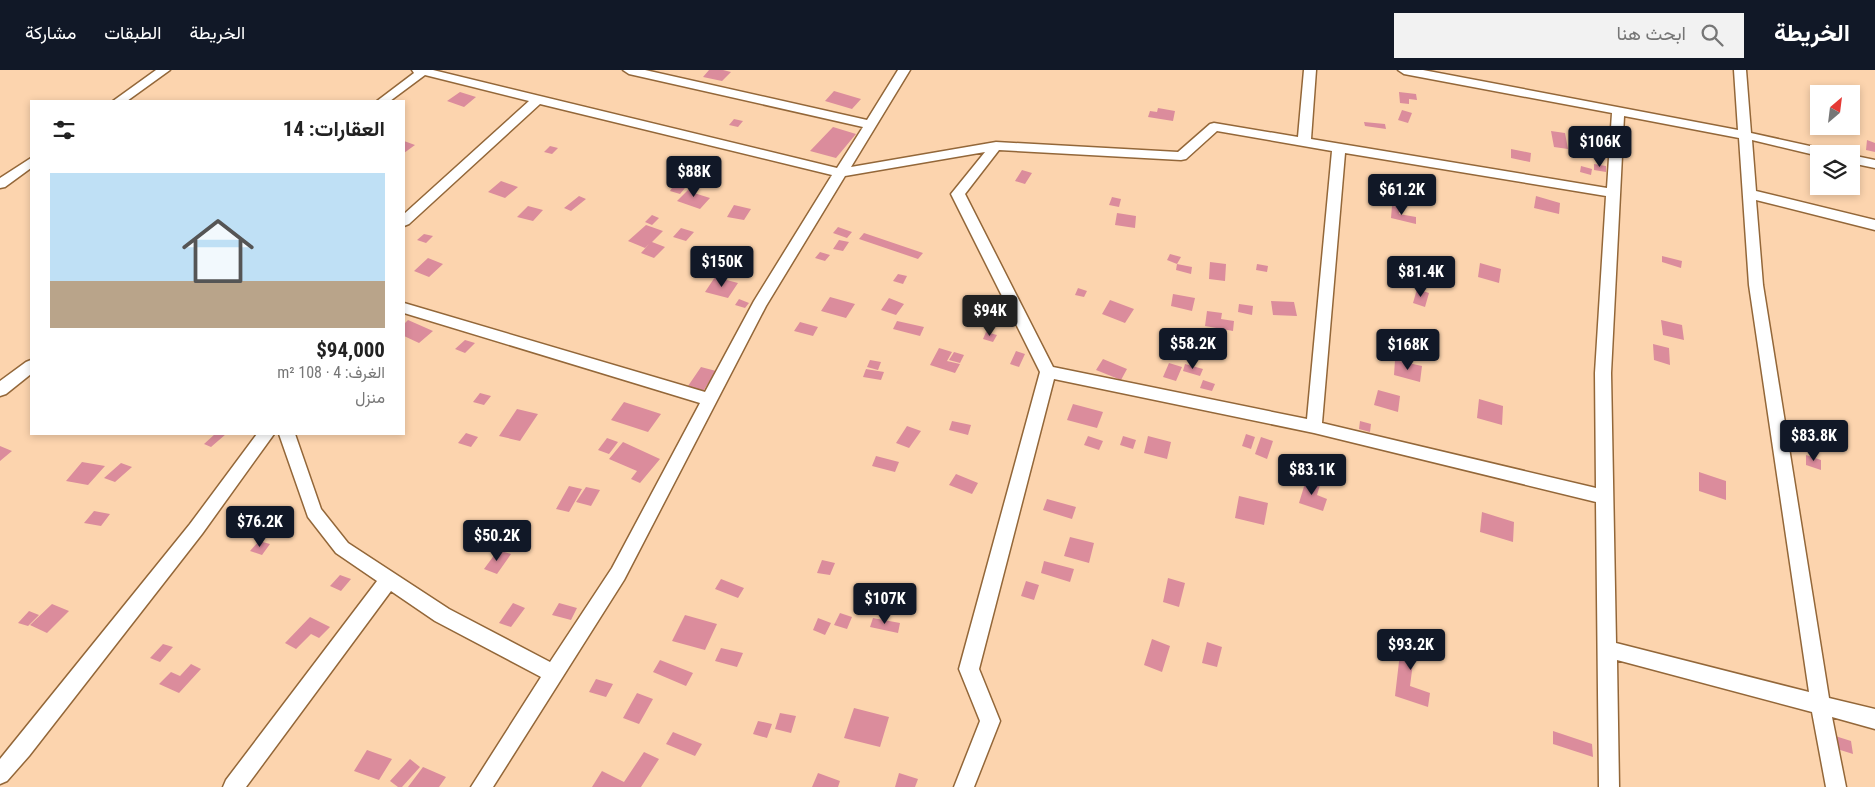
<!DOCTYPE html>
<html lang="ar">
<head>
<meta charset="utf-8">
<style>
	:root { --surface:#fff; --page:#f2f2f2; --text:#222; --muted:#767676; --accent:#111827 }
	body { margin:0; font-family:"Roboto Condensed",Vazirmatn,sans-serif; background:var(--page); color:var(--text); direction:rtl; height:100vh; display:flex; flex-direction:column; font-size:19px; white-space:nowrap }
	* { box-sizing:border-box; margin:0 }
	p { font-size:16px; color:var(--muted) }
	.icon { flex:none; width:28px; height:28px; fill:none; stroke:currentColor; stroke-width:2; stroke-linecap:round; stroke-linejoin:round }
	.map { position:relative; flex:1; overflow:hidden; direction:ltr }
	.drawer { position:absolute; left:30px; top:30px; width:375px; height:335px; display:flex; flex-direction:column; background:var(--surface); border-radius:0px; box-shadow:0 2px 8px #0003; direction:rtl }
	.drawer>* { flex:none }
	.needle { width:32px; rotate:28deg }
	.tools { position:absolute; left:1810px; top:15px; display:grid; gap:10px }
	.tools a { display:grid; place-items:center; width:50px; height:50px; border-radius:0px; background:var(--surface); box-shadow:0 2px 8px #0003; font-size:25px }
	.price { position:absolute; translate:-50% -42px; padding:0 11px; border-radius:5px; background:var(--accent); color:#fff; font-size:16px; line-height:32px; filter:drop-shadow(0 1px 2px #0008) }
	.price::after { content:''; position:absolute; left:50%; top:30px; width:15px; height:11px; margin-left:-8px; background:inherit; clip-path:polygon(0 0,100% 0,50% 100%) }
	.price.on { background:#222; color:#fff }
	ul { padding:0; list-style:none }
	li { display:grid; align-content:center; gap:10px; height:265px; padding:0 20px }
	li span { display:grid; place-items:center; height:155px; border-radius:0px; color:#555 }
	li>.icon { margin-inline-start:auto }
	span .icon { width:90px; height:90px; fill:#fffc; stroke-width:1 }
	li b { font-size:21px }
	h2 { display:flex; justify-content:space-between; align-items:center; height:60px; padding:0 20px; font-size:21px }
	header { display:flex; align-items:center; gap:30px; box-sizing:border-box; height:70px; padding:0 25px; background:var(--accent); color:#fff }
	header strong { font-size:24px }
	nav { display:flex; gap:28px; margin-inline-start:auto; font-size:18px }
	.search { width:350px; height:45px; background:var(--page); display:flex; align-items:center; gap:12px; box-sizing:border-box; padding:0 18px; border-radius:0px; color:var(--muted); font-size:19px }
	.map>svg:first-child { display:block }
	.building { fill:#db8c9c }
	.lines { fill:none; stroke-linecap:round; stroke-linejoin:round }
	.minor-casing { stroke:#936739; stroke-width:3 }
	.minor { fill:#fff; fill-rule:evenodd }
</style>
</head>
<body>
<header>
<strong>الخريطة</strong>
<div class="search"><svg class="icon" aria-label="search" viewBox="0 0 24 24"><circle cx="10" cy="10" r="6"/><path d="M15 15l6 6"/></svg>ابحث هنا</div>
<nav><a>الخريطة</a><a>الطبقات</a><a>مشاركة</a></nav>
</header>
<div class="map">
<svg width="1875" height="717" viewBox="0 0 1875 717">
	<rect width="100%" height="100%" fill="#fcd4ae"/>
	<!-- building -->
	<path class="building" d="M709,0H723L731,2L722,11L703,7Z
		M834,21L861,29L852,39L825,31Z
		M460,22L476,27L464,37L447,31Z
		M1399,22L1416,24L1417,30L1409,29V34L1400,33Z
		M1158,38L1175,41L1173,51L1148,47L1150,41L1157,42Z
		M1402,40L1412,43L1408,53L1398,50Z
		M734,49L743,51L738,57L729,55Z
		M1364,52L1385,54L1386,59L1365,56Z
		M833,57L856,64L836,88L810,81Z
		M1551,61L1565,63L1568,79L1554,77Z
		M1867,70L1875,73V82L1866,80Z
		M404,71L415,75L404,83Z
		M550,76L558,78L552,84L544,82Z
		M1511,79L1531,83L1530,92L1511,88Z
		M1594,94L1606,96V102L1594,100Z
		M1581,96L1592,99L1591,105L1580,102Z
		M1022,100L1032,103L1025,114L1015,111Z
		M674,106L690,110L686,116L669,112Z
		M501,111L518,117L505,128L488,122Z
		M674,115L685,118L680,124L670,121Z
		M693,115L699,117L694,123L710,128L700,139L677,131Z
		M579,126L586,129L571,141L564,138Z
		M1536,126L1560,133L1559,144L1534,138Z
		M1112,127L1121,129L1119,137L1109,135Z
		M734,135L751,139L744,150L727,147Z
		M528,136L543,140L533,151L517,147Z
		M1392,136L1400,137L1399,144L1416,147V154L1391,148Z
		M1117,143L1136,146L1135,158L1115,155Z
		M652,145L659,148L652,155L645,152Z
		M646,155L663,161L652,172L665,177L654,188L641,183L649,174L645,178L628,171Z
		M838,157L852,162L847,168L833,163Z
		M681,158L694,162L686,171L673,167Z
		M864,163L923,183L918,189L859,169Z
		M424,164L433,166L426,173L417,170Z
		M839,170L849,172L843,181L833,179Z
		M820,182L830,185L825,191L815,188Z
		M1170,184L1181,187L1177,194L1167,190Z
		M1662,186L1682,191L1681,198L1662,192Z
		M428,188L443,194L429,207L414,201Z
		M1210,192L1226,194L1225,211L1209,209Z
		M1480,193L1501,199L1499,213L1478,207Z
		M1177,194L1192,197L1191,204L1176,200Z
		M1257,194L1268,196L1267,202L1256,200Z
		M898,204L907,206L903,214L893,211Z
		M715,207L738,213L728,228L705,222Z
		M1078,218L1087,221L1084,227L1075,225Z
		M1417,219L1429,223L1425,237L1413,233Z
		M1173,224L1195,228L1192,241L1171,236Z
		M830,227L855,234L846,248L821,241Z
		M889,228L904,234L896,245L881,240Z
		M739,229L749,233L745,238L735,235Z
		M1110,230L1134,239L1125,253L1102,244Z
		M1271,231L1294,232L1297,246L1273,245Z
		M1239,234L1253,236L1252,245L1238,242Z
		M1207,241L1222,243L1221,249L1234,251L1233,261L1205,256Z
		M408,250L433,261L419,273L404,266V254Z
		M1661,250L1682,255L1684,270L1663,265Z
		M897,251L924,257L920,266L893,259Z
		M800,252L818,257L813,266L794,261Z
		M986,262L997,265L993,272L983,269Z
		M465,270L475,273L465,283L455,279Z
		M1653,274L1669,278L1670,295L1654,290Z
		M939,278L952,282L947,291L960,294L955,303L930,295Z
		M1016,281L1025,284L1019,297L1010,294Z
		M954,282L964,285L960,293L949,290Z
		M1103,289L1127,299L1121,310L1096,300Z
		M870,290L881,292L878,300L867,297Z
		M1395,290L1422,296L1420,312L1394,305Z
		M1169,293L1182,297L1176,311L1163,307Z
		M1185,294L1203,299L1200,306L1183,301Z
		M701,297L716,301L702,323L686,319Z
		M866,299L884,302L881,310L863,307Z
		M1203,310L1215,314L1212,321L1200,318Z
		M1378,320L1400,326L1398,342L1374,335Z
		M480,323L491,326L484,335L473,332Z
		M1479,329L1503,336L1502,355L1477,348Z
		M624,332L661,344L648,362L611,350Z
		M1073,334L1103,342L1097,358L1067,350Z
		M517,339L538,344L520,371L499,366Z
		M952,351L971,355L968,365L949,360Z
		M1360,351L1371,354L1370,362L1359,359Z
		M907,356L921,361L909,378L896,373Z
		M466,363L478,367L471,377L458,373Z
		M215,364H226L211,377L204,374Z
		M1246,364L1255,367L1251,379L1242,376Z
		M1088,366L1103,371L1099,380L1084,375Z
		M1123,366L1136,370L1133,379L1120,375Z
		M1148,366L1171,372L1167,389L1144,383Z
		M1261,367L1273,371L1267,389L1255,384Z
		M607,368L618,372L609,384L598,380Z
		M623,372L660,389L640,413L631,409L637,401L609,389Z
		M0,376L12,381L0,391Z
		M1806,385L1821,390V400L1806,395Z
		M876,386L899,392L895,402L872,396Z
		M82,392L105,396L88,415L66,411Z
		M121,393L132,397L115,412L104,408Z
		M1699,402L1726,411V430L1699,421Z
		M956,404L978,413L972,424L949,415Z
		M1306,410L1320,415L1317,425L1327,429L1323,441L1299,433Z
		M569,416L582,419L569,442L556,439Z
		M586,417L600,420L591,436L576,432Z
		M1239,426L1268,433L1264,455L1235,448Z
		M1047,429L1076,437L1072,449L1043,440Z
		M94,441L110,444L101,456L84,453Z
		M1482,442L1514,452L1513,472L1480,462Z
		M241,447L266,460L258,468L232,455Z
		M1070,467L1094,473L1089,493L1064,486Z
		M259,471L270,474L262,485L250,481Z
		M498,480L511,484L497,504L484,499Z
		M822,490L835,493L830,505L817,503Z
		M1044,491L1074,499L1070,512L1041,503Z
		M340,505L351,509L341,521L330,516Z
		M1168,508L1185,513L1179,537L1163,532Z
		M721,509L744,518L738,528L715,519Z
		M1026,511L1039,515L1034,530L1021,526Z
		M513,533L525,538L511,557L499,553Z
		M559,533L577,538L571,550L552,545Z
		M52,534L69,541L47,563L30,555Z
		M29,541L39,545L28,556L18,553Z
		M840,543L852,547L847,559L834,555Z
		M685,545L717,554L705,580L672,571Z
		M310,547L330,557L319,568L311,564L296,579L285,573Z
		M818,548L831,553L825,565L813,560Z
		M873,548L900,553L898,563L870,557Z
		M1402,566L1432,576L1431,590L1414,585L1410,616L1430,623L1428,637L1395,626Z
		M1152,569L1170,576L1162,602L1144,595Z
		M1207,572L1222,577L1217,597L1202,593Z
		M163,574L173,577L160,592L150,588Z
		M721,578L743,583L737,597L715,591Z
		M660,590L693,603L686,616L653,602Z
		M191,594L201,599L179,623L159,614L171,602L180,606Z
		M596,609L613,614L606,627L589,622Z
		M637,623L653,629L639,654L623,648Z
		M854,638L889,647L880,677L844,668Z
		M780,643L796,646L791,663L775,659Z
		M758,651L772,654L767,668L753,664Z
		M1553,661L1592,674L1593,687L1553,674Z
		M673,662L702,674L695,686L666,674Z
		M1832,665L1851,671L1853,684L1834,678Z
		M367,680L392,689L379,710L354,701Z
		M644,682L659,689L641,717H592L602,701L624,712Z
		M410,689L420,697L402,717H398L390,711Z
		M423,697L446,707L439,717H408Z
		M818,703L840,711L838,717H812Z
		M899,703L918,709L915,717H895Z"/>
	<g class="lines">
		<defs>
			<path id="minor" d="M156,0H170L127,31H113Z
				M412,0H433L837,98L863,57L629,4L623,0H645L867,50L898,0H910L851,97L996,72L1178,82L1210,54L1214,53L1298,67L1304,0H1316L1311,69L1607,118L1612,43L1404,4L1398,0H1423L1738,60L1734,0H1746L1751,63L1828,80L1834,84H1819V86L1752,70L1756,121L1875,150V160L1756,130L1763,215L1829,628L1875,639V659L1832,647L1846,717H1826L1812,642L1617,590L1619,717H1599L1596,432L1314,363L1054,309L979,599L1000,651L974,717H954L980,651L959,599L1040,302L951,124L985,82L845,106L766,236L624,510L493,717H471L541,607L435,551L391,521L246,717H223L226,710L377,511L336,483L308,447L279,364H295L321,439L348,473L449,539L550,592L612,498L700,333L404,243V233L705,322L754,231L832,105L540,34L409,154L404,156V144L529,31L425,5L390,31H377L414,3ZM1624,46L1739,68L1749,215L1809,622L1616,573L1611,303ZM1217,61L1332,81L1307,349L1053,297L965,124L999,80L1181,90L1186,89ZM1345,83L1606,126L1595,303L1596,418L1322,353Z
				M1851,85L1875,90V98L1851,93Z
				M31,88V98L5,117L0,118V108Z
				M31,290V304L6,324L0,326V311L26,292Z
				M257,364H274L202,464L29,686L7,711L0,714V689L190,454Z"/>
		</defs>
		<!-- minor casing -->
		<use href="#minor" class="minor-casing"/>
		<!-- minor -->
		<use href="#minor" class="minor"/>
	</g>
</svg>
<div class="tools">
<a><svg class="needle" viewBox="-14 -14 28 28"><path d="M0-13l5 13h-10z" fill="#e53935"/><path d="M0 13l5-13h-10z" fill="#767676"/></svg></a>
<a><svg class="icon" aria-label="layers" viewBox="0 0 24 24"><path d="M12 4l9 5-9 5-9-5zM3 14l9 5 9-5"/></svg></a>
</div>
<b class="price" style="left:1600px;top:98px">$106K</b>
<b class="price" style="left:694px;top:128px">$88K</b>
<b class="price" style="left:1402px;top:146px">$61.2K</b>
<b class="price" style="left:722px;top:218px">$150K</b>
<b class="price" style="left:1421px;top:228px">$81.4K</b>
<b class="price on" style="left:990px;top:267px">$94K</b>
<b class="price" style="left:1193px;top:300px">$58.2K</b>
<b class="price" style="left:1408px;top:301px">$168K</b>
<b class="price" style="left:1814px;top:392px">$83.8K</b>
<b class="price" style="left:1312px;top:426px">$83.1K</b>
<b class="price" style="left:260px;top:478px">$76.2K</b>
<b class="price" style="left:497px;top:492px">$50.2K</b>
<b class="price" style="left:885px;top:555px">$107K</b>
<b class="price" style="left:1411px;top:601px">$93.2K</b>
<section class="drawer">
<h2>العقارات: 14<svg class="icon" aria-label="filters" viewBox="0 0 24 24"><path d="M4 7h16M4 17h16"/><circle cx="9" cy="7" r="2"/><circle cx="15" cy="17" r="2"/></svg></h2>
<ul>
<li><span style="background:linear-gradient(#bfe0f5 70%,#b9a48a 0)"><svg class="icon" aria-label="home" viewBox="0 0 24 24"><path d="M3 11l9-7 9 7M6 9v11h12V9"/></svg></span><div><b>$94,000</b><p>الغرف: 4 · 108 m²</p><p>منزل</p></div></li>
</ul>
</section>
</div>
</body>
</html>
